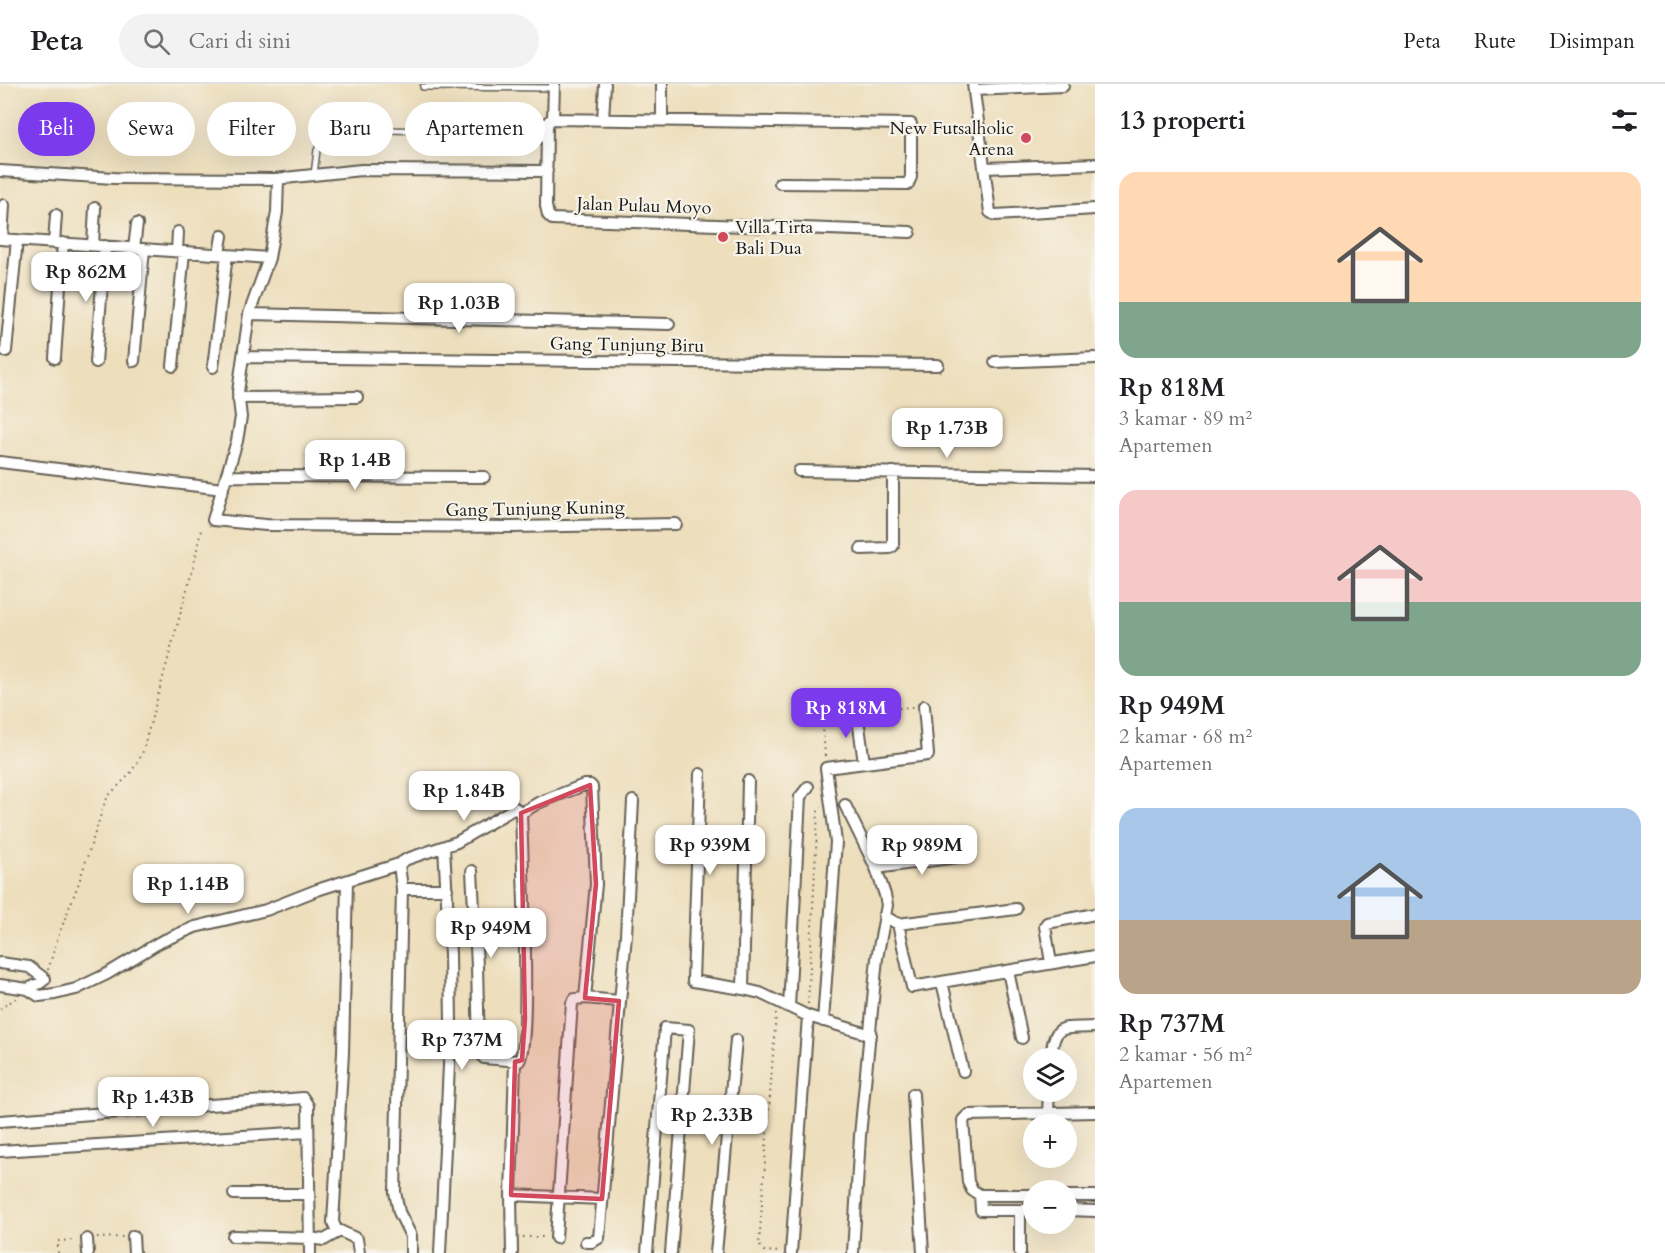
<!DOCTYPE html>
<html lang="id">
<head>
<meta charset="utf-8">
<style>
	:root { --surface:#fff; --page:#f2f2f2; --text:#202124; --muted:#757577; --line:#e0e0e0; --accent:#7c3aed }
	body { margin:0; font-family:Cardo,serif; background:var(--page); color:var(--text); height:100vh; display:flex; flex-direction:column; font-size:22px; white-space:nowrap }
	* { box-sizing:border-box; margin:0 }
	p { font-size:20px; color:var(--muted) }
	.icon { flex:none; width:33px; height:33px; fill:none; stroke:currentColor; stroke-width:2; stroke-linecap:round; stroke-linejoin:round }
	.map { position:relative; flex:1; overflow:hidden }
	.sheet { display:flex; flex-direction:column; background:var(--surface); width:570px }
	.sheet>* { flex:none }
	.banner { position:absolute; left:18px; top:18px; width:570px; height:54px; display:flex; gap:12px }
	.fabs { position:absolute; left:1023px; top:964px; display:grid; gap:12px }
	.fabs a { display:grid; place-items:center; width:54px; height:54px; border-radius:50%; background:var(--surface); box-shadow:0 6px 24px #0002; font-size:30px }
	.price { position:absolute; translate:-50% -51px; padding:0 14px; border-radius:12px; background:#fff; color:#222; font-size:20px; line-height:39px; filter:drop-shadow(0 2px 3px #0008) }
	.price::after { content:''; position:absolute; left:50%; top:36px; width:18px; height:14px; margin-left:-9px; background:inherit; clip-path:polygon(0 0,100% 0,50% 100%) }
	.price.current { background:var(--accent); color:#fff }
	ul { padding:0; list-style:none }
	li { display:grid; align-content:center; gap:12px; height:318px; padding:0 24px }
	li span { display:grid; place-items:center; height:186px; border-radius:18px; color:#555 }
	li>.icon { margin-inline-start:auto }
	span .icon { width:108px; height:108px; fill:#fffc; stroke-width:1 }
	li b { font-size:26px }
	h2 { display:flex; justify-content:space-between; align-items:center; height:72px; padding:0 24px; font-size:26px }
	.chip { padding:0 21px; border-radius:27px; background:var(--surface); box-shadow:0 6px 24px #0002; font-size:21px; line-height:54px }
	.chip.current { background:var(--accent); color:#fff }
	header { display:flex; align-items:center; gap:36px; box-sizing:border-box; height:84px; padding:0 30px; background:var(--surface); border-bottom:2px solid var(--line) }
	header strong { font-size:28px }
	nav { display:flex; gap:33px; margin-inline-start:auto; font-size:21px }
	.search { width:420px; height:54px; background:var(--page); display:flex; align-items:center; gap:15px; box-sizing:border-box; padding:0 21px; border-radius:33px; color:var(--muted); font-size:22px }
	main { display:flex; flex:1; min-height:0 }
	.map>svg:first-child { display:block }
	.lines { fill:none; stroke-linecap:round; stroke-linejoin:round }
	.lane-casing { stroke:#656054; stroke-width:8 }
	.street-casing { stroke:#656054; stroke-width:14 }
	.path { stroke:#656054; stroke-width:2; stroke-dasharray:1.5 4.5; stroke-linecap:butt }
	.lane { stroke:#fff; stroke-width:5 }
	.street { stroke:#fff; stroke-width:10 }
	.marked { fill:#d1495b; fill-opacity:0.2; stroke:#d1495b; stroke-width:4.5; stroke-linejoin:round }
	.poi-dot { fill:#d1495b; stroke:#f7f3e8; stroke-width:2 }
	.labels { text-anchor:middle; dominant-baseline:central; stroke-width:4.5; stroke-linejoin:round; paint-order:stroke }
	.poi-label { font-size:18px; fill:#1c1c1c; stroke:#f7f3e8; text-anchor:end }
	.street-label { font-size:18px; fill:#1c1c1c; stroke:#f7f3e8 }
</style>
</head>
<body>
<header>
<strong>Peta</strong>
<div class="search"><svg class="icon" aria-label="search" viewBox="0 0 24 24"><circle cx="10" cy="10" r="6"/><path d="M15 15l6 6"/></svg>Cari di sini</div>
<nav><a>Peta</a><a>Rute</a><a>Disimpan</a></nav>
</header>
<main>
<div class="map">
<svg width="1095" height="1169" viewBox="0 0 1095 1169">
	<rect width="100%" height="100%" fill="#f7f3e8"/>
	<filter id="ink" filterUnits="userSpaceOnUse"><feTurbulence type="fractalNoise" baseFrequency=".0167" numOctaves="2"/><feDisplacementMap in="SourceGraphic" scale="12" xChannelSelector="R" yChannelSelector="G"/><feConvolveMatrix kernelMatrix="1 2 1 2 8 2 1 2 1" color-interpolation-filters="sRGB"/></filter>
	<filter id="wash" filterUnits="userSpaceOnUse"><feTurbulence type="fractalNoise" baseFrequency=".008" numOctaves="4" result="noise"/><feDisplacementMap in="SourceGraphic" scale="24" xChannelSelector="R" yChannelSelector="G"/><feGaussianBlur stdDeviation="1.35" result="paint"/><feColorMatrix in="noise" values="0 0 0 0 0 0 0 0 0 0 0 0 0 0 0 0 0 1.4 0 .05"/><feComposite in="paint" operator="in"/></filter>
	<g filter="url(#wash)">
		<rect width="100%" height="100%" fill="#eddebc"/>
	</g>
	<g filter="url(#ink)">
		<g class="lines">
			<defs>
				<path id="lane" d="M423,3L554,4
					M384,46L548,49
					M314,91L317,66L321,60L337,56H361"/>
				<path id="street" d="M973,0L990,128L995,131L1095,125
					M974,6L1063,2
					M553,35L911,40V93L908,100L780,99
					M553,35L549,37L547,42L546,122L548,131L552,135L910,148
					M553,35L554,0
					M662,35V0
					M603,36L605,0
					M985,84L1095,80
					M0,87L114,94L275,95L361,86L547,87
					M278,95L277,128L269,174L249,230L238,308L241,333L237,357L213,436L266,441L512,443L676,440
					M0,155L269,174
					M2,155L4,121
					M54,159L56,131
					M93,161L95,124
					M134,164L137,140
					M177,167L178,148
					M219,170L222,152
					M249,230L669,240
					M6,267L17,156
					M244,273L938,281
					M55,274L63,159
					M134,277L144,165
					M96,278L105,162
					M995,278L1095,274
					M173,282L184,168
					M213,283L227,171
					M238,314L357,313
					M0,378L223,405
					M799,387L1095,392
					M227,392L484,393
					M861,465L890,464L893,462V388
					M857,627L864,679
					M700,690L693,897L743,905L760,909L808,932L871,951
					M845,721L876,784L885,811L887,821L877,874L860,1052L853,1169
					M521,729L538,719L584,701H590L592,703L596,800L585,914
					M399,780L402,805L395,1108L399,1128L411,1152V1169
					M876,784L964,772
					M472,787L477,882L479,966L484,974L519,977C531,964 522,761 521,729
					M347,798L343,969L333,1138L336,1145L357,1155L359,1169
					M402,805H447
					M884,832L898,840L1016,825
					M898,840L912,903L1095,872
					M0,879L29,883L45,895L40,899L28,905
					M1051,879L1045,842L1047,839L1095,830
					M1008,887L1022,954
					M942,898L963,987
					M0,901L28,905L39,912L55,910L76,905L107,890L160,858L195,843L266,826L317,806L399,780L407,775L457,758L515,724L521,729
					M743,905L748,697
					M789,923L800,713L808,703
					M823,937L836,758L826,684L928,671L924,622
					M1051,975C1054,937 1062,945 1095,943
					M913,1010L923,1169
					M1048,1028L1049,1008
					M0,1037L303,1014L308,1022L310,1169
					M0,1067L308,1048
					M234,1110H308
					M511,1111L602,1115
					M980,1111L981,1126H1034
					M1034,1111H980L972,1106L968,1098L963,1036L968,1031L1095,1028
					M1066,1112H1095
					M1066,1126L1095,1127
					M133,1152L134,1169
					M233,1152L310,1154L324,1156L340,1147
					M556,1154L572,919L575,915L585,914L619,917
					M87,1155L88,1169
					M586,1158H592L599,1154L626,851L633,717
					M440,1169L451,940L450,870L444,763
					M512,1169L511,1111L515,978
					M647,1169L665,944L689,946L671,1169
					M716,1169L736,956
					M791,1169L808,932
					M1020,1169V1126"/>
			</defs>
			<!-- lane casing -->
			<use href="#lane" class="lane-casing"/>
			<!-- street casing -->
			<use href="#street" class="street-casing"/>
			<!-- path -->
			<path class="path" d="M869,626L914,623
				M825,672L822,629L848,628
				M48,886L58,853L78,801L105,718L109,711L130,690L142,670L194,480L201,446L204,444
				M808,920L818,727L821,723
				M0,925L16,914
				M776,929L759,1161L764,1167L781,1168
				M523,1153H544
				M97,1154L124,1153
				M58,1169V1157L76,1156"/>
			<!-- lane -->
			<use href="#lane" class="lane"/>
			<!-- street -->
			<use href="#street" class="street"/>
		</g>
	</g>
	<!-- marked area -->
	<path class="marked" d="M590,701L596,800L585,914L619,917L602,1115L511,1111L515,978L522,976L525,935L521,729Z"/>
	<!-- markers -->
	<g class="poi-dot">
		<circle cx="1026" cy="54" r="6"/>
		<circle cx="723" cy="153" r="6"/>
	</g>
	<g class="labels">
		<!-- poi labels -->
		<g class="poi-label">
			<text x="1014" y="44">New Futsalholic<tspan x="1014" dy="21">Arena</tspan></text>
			<text x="735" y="143" text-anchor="start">Villa Tirta<tspan x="735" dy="21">Bali Dua</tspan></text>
		</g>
		<!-- street labels -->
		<g class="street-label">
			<text transform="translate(644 122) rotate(2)">Jalan Pulau Moyo</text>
			<text transform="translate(627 261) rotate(1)">Gang Tunjung Biru</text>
			<text transform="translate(535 425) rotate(-1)">Gang Tunjung Kuning</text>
		</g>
	</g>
</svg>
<div class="fabs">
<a><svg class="icon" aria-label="layers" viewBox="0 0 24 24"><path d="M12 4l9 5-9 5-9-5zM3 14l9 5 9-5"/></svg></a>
<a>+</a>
<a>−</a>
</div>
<b class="price" style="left:86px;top:219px">Rp 862M</b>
<b class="price" style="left:459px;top:250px">Rp 1.03B</b>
<b class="price" style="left:947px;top:375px">Rp 1.73B</b>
<b class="price" style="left:355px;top:407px">Rp 1.4B</b>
<b class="price current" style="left:846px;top:655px">Rp 818M</b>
<b class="price" style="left:464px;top:738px">Rp 1.84B</b>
<b class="price" style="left:710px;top:792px">Rp 939M</b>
<b class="price" style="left:922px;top:792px">Rp 989M</b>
<b class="price" style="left:188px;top:831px">Rp 1.14B</b>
<b class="price" style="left:491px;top:875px">Rp 949M</b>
<b class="price" style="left:462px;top:987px">Rp 737M</b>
<b class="price" style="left:153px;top:1044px">Rp 1.43B</b>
<b class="price" style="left:712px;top:1062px">Rp 2.33B</b>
<div class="banner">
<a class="chip current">Beli</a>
<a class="chip">Sewa</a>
<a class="chip">Filter</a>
<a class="chip">Baru</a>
<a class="chip">Apartemen</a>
</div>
</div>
<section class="sheet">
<h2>13 properti<svg class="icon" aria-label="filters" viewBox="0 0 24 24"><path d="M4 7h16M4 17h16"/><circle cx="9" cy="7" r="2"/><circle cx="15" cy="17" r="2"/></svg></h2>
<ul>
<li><span style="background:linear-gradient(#ffd9b3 70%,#7fa58c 0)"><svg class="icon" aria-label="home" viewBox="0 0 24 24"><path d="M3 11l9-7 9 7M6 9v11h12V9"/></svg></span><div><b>Rp 818M</b><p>3 kamar · 89 m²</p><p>Apartemen</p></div></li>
<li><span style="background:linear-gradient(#f6c9c9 60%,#7fa58c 0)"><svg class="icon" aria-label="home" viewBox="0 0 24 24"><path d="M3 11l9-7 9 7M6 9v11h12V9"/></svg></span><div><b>Rp 949M</b><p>2 kamar · 68 m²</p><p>Apartemen</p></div></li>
<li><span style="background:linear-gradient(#a9c7e8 60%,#b9a48a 0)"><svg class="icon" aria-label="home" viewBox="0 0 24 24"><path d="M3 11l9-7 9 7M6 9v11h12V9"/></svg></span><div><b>Rp 737M</b><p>2 kamar · 56 m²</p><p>Apartemen</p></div></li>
</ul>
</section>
</main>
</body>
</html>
